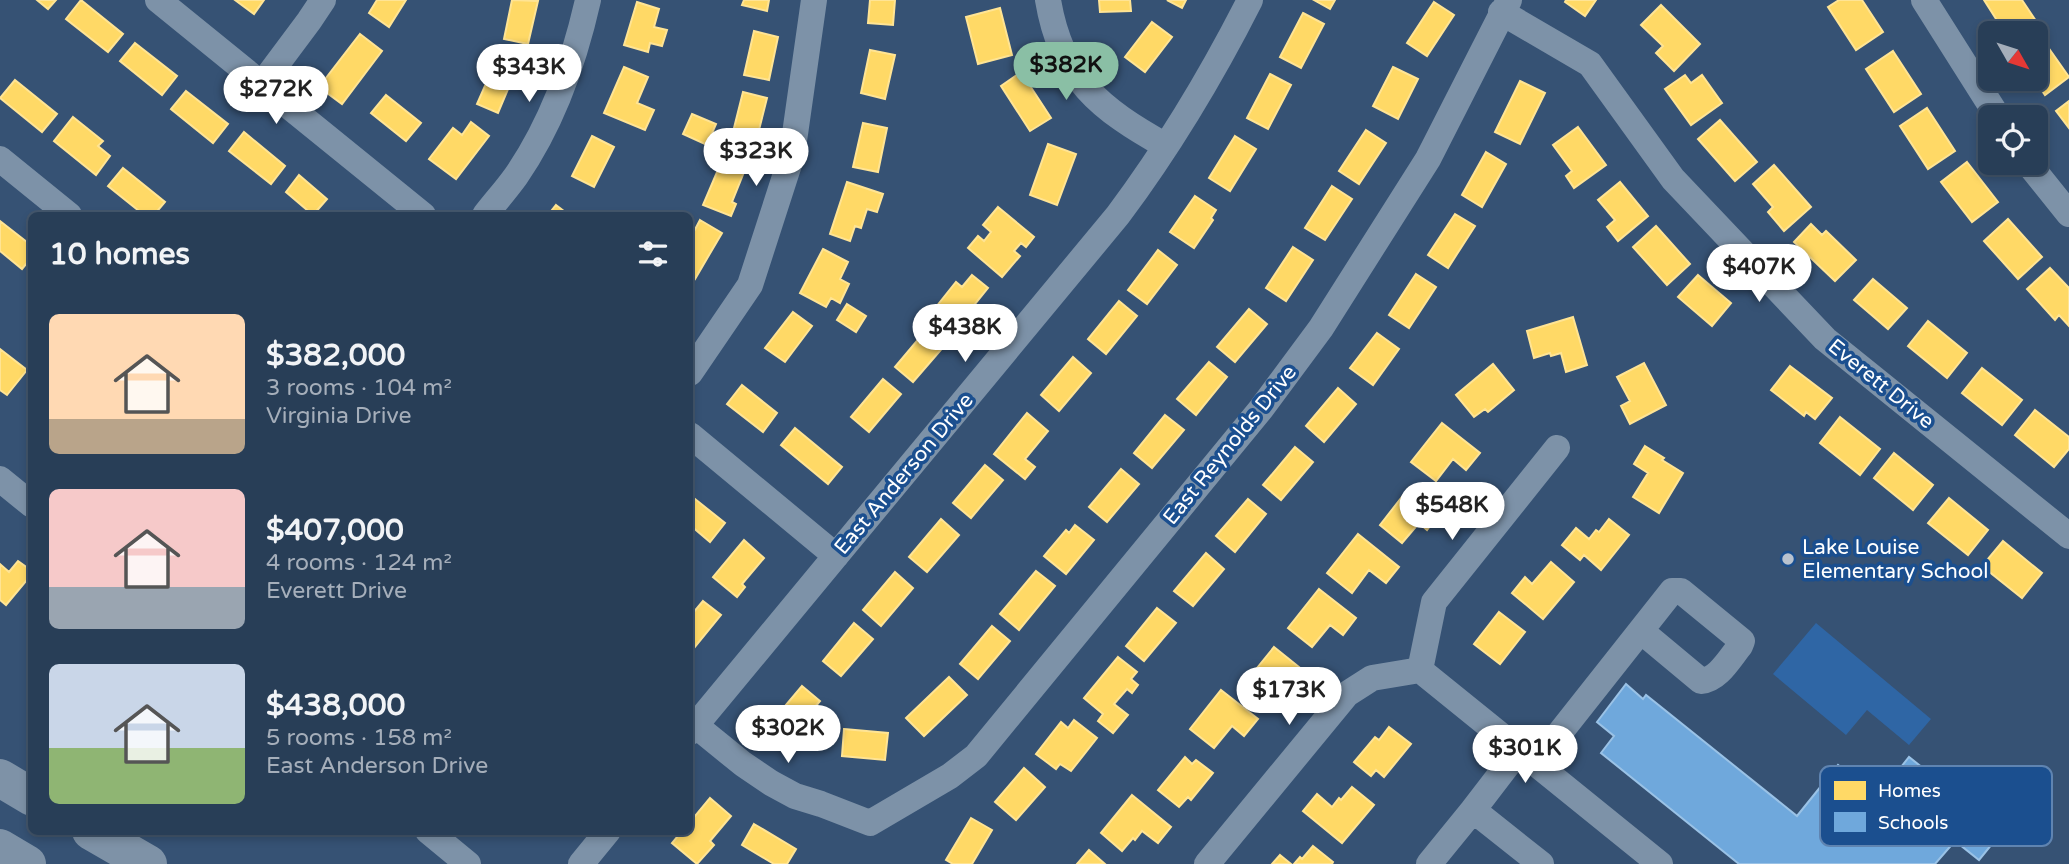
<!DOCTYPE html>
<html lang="en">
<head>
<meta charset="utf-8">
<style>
	:root { --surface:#283e57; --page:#344961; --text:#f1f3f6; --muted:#a5aeba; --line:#44576d; --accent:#8abfa5 }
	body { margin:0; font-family:"Varela Round",sans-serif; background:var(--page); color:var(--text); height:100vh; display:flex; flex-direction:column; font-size:26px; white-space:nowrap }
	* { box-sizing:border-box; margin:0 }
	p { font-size:23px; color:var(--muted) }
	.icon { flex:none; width:38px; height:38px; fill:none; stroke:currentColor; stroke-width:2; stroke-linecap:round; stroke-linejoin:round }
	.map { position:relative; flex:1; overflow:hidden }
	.drawer { position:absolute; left:28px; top:212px; width:665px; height:623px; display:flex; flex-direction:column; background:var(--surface); border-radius:10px; box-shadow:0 4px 10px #0003,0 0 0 2px var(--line) }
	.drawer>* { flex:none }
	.needle { width:46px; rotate:129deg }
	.controls { position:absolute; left:1978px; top:21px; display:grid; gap:14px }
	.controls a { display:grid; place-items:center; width:70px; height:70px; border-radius:10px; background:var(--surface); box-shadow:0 4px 10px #0003,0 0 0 2px var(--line); font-size:35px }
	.price { position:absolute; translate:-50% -60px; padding:0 16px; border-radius:24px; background:#fff; color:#222; font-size:23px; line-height:46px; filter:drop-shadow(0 2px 4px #0008) }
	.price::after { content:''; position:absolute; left:50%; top:42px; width:21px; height:16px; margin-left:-10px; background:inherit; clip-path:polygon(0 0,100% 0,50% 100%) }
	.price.active { background:var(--accent); color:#111 }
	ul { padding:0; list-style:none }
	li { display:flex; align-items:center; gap:21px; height:175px; padding:0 21px }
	li span { display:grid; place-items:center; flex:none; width:196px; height:140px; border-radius:10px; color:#555 }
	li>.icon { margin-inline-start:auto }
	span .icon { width:84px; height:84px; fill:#fffc; stroke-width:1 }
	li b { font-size:30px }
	h2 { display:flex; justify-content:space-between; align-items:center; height:84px; padding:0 21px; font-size:30px }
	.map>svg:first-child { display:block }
	.green { fill:#2f66a5 }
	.homes { fill:#ffd966; stroke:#ffe494; stroke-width:2 }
	.schools { fill:#6fa8dc; stroke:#9ac2e6; stroke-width:2 }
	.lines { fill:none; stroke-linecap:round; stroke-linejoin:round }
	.minor { stroke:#7d92a8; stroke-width:26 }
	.highway { stroke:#7e92a7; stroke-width:38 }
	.poi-dot { fill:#b9c2ce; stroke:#1b4f8f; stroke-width:2.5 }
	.labels { text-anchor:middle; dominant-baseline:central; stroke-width:7; stroke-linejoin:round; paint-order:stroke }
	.street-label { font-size:21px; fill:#fff; stroke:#1b4f8f }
	.poi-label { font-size:21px; fill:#fff; stroke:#1b4f8f; text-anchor:start }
	.key { fill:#1b4f8f; stroke:#5f84b1; stroke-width:2 }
	.key-label { font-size:19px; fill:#fff }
</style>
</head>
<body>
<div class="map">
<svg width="2069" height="864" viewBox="0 0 2069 864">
	<rect width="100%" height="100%" fill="#365274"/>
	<!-- green -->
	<path class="green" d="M1816,623L1931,719L1909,745L1867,710L1846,735L1773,674Z"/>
	<!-- homes -->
	<path class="homes" d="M37,0H56L48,9Z
		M81,0L123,34L108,52L66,19Z
		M235,0H264L254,14Z
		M377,0H406L389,27L369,13Z
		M512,0L538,1L528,44L504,39Z
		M744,0H769L767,11L742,5Z
		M870,0H895L893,25L868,23Z
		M1099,0H1130L1131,11L1100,12Z
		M1167,0H1186L1182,8Z
		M1314,0H1335L1330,9Z
		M1566,0H1596L1585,16L1565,2Z
		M1839,0H1862L1883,32L1856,50L1828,7Z
		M1984,0H2022L2036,21L2017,33H2005Z
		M637,2L659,9L654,27L667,30L662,46L650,43L648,52L624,45Z
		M1434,2L1454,15L1427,56L1407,43Z
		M1661,5L1700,44L1674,71L1656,53L1663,46L1641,25Z
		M1000,8L1012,55L978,64L966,17Z
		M1303,13L1324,24L1301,68L1280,57Z
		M1152,22L1172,37L1145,72L1125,57Z
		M754,31L778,37L769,80L744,75Z
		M360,34L382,51L342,104L319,87Z
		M2043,40L2069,77L2045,95L2034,79L2035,45Z
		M135,43L177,76L162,95L120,61Z
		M870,50L895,55L885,99L861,93Z
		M1893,51L1921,94L1894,112L1866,69Z
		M499,54L519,63L498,113L477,104Z
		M624,67L648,77L637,103L654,110L645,130L604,113Z
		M1393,67L1418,79L1398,119L1373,106Z
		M1021,72L1051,118L1030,131L1001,86Z
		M1270,74L1291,85L1268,129L1247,118Z
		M1685,75L1691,83L1702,75L1722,103L1691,125L1665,89Z
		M15,80L57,114L42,132L0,98Z
		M1520,81L1545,93L1520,144L1495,132Z
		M186,91L228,124L213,143L171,109Z
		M743,92L767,98L754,150L730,144Z
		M386,95L421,123L406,141L371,113Z
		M2069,101V128L2056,111Z
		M1927,108L1955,151L1928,169L1900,126Z
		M692,114L716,124L707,145L683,134Z
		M73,117L103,141L98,146L110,156L96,175L54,141Z
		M1720,120L1757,162L1735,181L1698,139Z
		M471,122L489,136L456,179L429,159L453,128L462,135Z
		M863,123L887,128L878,172L853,167Z
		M1578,127L1606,165L1574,188L1566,176L1572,171L1553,145Z
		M1366,130L1386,143L1359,184L1339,171Z
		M244,132L285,166L271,184L229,151Z
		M592,136L614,147L594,187L572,176Z
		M1235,136L1256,149L1230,191L1209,178Z
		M1048,144L1076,154L1057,205L1030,195Z
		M1486,152L1506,164L1482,207L1462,195Z
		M723,158L746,167L732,202L736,204L731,216L703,205Z
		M1967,162L1998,202L1972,222L1941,182Z
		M1774,165L1811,207L1784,231L1768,212L1773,207L1753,184Z
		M123,168L165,202L154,215H144L108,186Z
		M299,175L327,199L313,215L286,192Z
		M847,182L883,194L877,212L867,209L861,228L855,226L850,241L830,234Z
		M1620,182L1648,216L1618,241L1607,227L1615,220L1598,200Z
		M1332,186L1352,199L1325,240L1305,228Z
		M1195,196L1216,210L1211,218L1213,220L1194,248L1170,232Z
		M556,205L569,215H548Z
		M998,207L1034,237L1026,247L1021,243L1014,251L1020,256L1002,277L968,248L978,236L984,241L991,232L983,225Z
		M1455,214L1475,226L1448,268L1428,255Z
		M2008,219L2042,257L2018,279L1984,241Z
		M700,220L722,233L695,279L690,276V239Z
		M0,221L32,246V257L22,269L0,251Z
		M1811,224L1822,235L1826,231L1856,260L1835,281L1794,242Z
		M1656,226L1690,264L1667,285L1633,247Z
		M1293,247L1313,260L1286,301L1266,288Z
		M823,249L848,262L840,279L849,284L840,303L831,298L826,307L800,293Z
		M1158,250L1177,265L1147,304L1128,290Z
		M2050,268L2069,288V326L2059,315L2055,320L2027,289Z
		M1416,274L1436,287L1409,328L1389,315Z
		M972,275L988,288L954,330L932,312L956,282L962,287Z
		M1698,275L1731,303L1712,326L1678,297Z
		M1873,279L1907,308L1888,329L1854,300Z
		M1119,301L1137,316L1106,354L1088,339Z
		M847,304L866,316L856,332L837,320Z
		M1249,309L1267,324L1235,362L1217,347Z
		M793,312L812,326L785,362L765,348Z
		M1573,317L1587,365L1566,372L1561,353L1551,356L1550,353L1534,358L1527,331Z
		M1928,321L1967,353L1947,378L1908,346Z
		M927,329L945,345L913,382L895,367Z
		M1377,333L1399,349L1373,385L1350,368Z
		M0,349L27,370L7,395L0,390Z
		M1073,357L1091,373L1059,411L1041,395Z
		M1209,362L1227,377L1196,415L1177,399Z
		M1644,363L1666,405L1630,424L1621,406L1630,401L1617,377Z
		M1493,364L1514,390L1488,412L1485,409L1474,417L1456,395Z
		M1790,366L1832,398L1815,419L1806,412L1804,416L1771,390Z
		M1982,368L2022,400L2002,425L1962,393Z
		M883,379L901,394L869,432L851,417Z
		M742,385L777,413L763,432L727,404Z
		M1338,388L1356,404L1324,442L1306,426Z
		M2035,410L2069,437V449L2054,467L2015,435Z
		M1027,413L1048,431L1025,459L1035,467L1025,479L994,454Z
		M1165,415L1184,430L1152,468L1134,453Z
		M1840,417L1880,449L1860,475L1820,443Z
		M1442,423L1480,453L1466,470L1453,459L1436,481L1411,462Z
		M795,428L842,467L828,484L781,445Z
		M1645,446L1664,458L1662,460L1683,473L1659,513L1633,497L1648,473L1634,464Z
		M1295,447L1313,462L1281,500L1263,485Z
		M1894,453L1933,485L1913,510L1874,478Z
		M985,465L1003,480L971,518L953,503Z
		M1121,469L1139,484L1107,522L1089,507Z
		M1409,488L1440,513L1427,530L1419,523L1402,543L1380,525Z
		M690,495L725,523L710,542L690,525Z
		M1949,498L1988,530L1968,555L1928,523Z
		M1248,499L1266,514L1235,552L1216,536Z
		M941,519L959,535L927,572L909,557Z
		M1609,519L1629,535L1601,570L1584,555L1580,560L1562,545L1576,528L1589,539L1596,530L1599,532Z
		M1075,525L1094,540L1066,574L1044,556L1066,530L1069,533Z
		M1358,534L1399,567L1386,583L1369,570L1352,593L1327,573Z
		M744,540L764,558L742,584L745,587L737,597L713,577Z
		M2003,541L2042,573L2022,598L1982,566Z
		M1206,553L1224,569L1193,606L1174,591Z
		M18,561L32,571V574L6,605L0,600V564L9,572Z
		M1551,562L1574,582L1543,619L1512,593L1525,577L1532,584Z
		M1036,571L1055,586L1019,630L1000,614Z
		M895,572L913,588L881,626L863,610Z
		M1319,589L1356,618L1343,635L1330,625L1312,647L1288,628Z
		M703,601L721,615L690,653V610L693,613Z
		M1157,608L1176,623L1144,661L1126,646Z
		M1499,612L1525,632L1500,664L1474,644Z
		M854,623L873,639L841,676L823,661Z
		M992,626L1010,641L978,679L960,664Z
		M1274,647L1300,668L1279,694L1276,692L1267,702L1244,684Z
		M1118,657L1137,672L1131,679L1138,685L1132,693L1127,689L1114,704L1128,715L1113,733L1098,721L1103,714L1084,698Z
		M949,677L967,695L924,736L906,718Z
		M802,686L820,701L788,739L770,724Z
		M1221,690L1258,719L1244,736L1232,726L1214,748L1190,729Z
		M1074,720L1097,738L1071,771L1060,764L1056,769L1036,754L1061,722L1068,728Z
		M1389,727L1411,744L1384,777L1376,770L1371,776L1354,762L1375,737L1379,740Z
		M844,729L888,733L885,760L842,756Z
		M1185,757L1192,764L1196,760L1213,773L1191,800L1188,797L1179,807L1158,790Z
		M1024,768L1045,787L1016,820L995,802Z
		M1352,787L1374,805L1342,843L1303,811L1317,794L1332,807L1339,798L1341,800Z
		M1132,795L1171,827L1158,843L1142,831L1135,840L1133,838L1122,851L1101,833Z
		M710,798L731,816L710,841L714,845L697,864L672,843L682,831H690V822Z
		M971,818L992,830L972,864H953L946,860Z
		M754,824L796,849L787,864H774L742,845Z
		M1313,846L1333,862L1332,864H1294L1300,857L1302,859Z
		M1089,850L1105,864H1077Z
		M1280,855L1291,864H1272Z"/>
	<!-- schools -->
	<path class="schools" d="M1626,684L1643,699L1646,695L1797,816L1838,765L1877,797L1909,757L1942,783L1950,774L2010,822L1979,860L1955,841L1935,864H1739L1601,753L1614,736L1597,722Z"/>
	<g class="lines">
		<!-- minor -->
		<path class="minor" d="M158,0L423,215
			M1048,0C1061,79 1100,109 1166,146
			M1924,0L1998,117
			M1501,12L1590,64L1673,179L1825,339L2069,536
			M262,84L309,21L323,0
			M0,159L69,215
			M2028,163L2069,214
			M485,215C495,202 506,190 516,176C552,124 574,62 588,0
			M690,373L750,285L792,155L814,0
			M690,435L836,556
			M0,479L32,505
			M1420,670L1660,864
			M1420,670L1434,602L1557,448
			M690,721L743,764L771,783L795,796L821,804L870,823L950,776L976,756L1261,409L1321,328L1428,159L1509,0
			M690,732L1118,215C1168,148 1212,75 1250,0
			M1519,750L1473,810L1541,864
			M1536,763L1672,591H1681L1742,641L1740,646C1730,658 1718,680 1701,681L1641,631
			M428,831L468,864
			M581,864L608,831
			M1207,864L1347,694L1372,678L1420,670
			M1429,864L1473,810"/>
		<!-- highway -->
		<path class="highway" d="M0,778L32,797
			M91,831L148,864
			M0,848L27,864"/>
	</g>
	<!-- markers -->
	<circle class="poi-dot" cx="1788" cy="559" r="7"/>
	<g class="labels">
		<!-- street labels -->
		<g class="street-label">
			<text transform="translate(1881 384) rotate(39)">Everett Drive</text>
			<text transform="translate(1230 445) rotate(-51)">East Reynolds Drive</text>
			<text transform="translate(904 474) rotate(-50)">East Anderson Drive</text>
		</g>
		<!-- poi labels -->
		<g class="poi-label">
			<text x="1802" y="547">Lake Louise<tspan x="1802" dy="24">Elementary School</tspan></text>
		</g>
	</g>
	<!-- legend -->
	<rect x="1820" y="766" width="232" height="80" rx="10" class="key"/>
	<rect x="1834" y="781" width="32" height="19" fill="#ffd966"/>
	<rect x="1834" y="812" width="32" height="20" fill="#6fa8dc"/>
	<g class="key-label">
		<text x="1878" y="797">Homes</text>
		<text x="1878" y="829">Schools</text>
	</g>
</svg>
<div class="controls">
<a><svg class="needle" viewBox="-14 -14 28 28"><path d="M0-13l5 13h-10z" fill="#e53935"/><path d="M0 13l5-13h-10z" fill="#a5aeba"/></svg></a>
<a><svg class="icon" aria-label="locate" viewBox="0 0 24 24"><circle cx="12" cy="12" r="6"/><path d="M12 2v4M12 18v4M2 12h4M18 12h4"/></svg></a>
</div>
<b class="price active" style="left:1066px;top:102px">$382K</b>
<b class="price" style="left:529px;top:104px">$343K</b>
<b class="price" style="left:276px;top:126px">$272K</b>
<b class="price" style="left:756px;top:188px">$323K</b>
<b class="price" style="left:1759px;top:304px">$407K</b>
<b class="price" style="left:965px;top:364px">$438K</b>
<b class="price" style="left:1452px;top:542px">$548K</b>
<b class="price" style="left:1289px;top:727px">$173K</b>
<b class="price" style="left:788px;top:765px">$302K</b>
<b class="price" style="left:1525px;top:785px">$301K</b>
<section class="drawer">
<h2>10 homes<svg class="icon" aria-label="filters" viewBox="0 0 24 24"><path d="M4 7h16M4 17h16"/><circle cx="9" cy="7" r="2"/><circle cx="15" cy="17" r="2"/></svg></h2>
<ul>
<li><span style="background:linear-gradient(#ffd9b3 75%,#b9a48a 0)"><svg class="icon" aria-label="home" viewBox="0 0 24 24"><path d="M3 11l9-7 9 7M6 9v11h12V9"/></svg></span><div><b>$382,000</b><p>3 rooms · 104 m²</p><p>Virginia Drive</p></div></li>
<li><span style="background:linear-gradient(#f6c9c9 70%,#9aa5b1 0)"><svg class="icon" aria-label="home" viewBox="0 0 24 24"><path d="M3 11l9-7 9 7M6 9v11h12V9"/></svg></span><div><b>$407,000</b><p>4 rooms · 124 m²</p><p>Everett Drive</p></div></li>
<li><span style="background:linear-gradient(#c9d6e8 60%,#8fb573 0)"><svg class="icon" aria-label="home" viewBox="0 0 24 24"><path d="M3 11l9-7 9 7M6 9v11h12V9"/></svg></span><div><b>$438,000</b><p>5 rooms · 158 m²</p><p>East Anderson Drive</p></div></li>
</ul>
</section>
</div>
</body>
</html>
